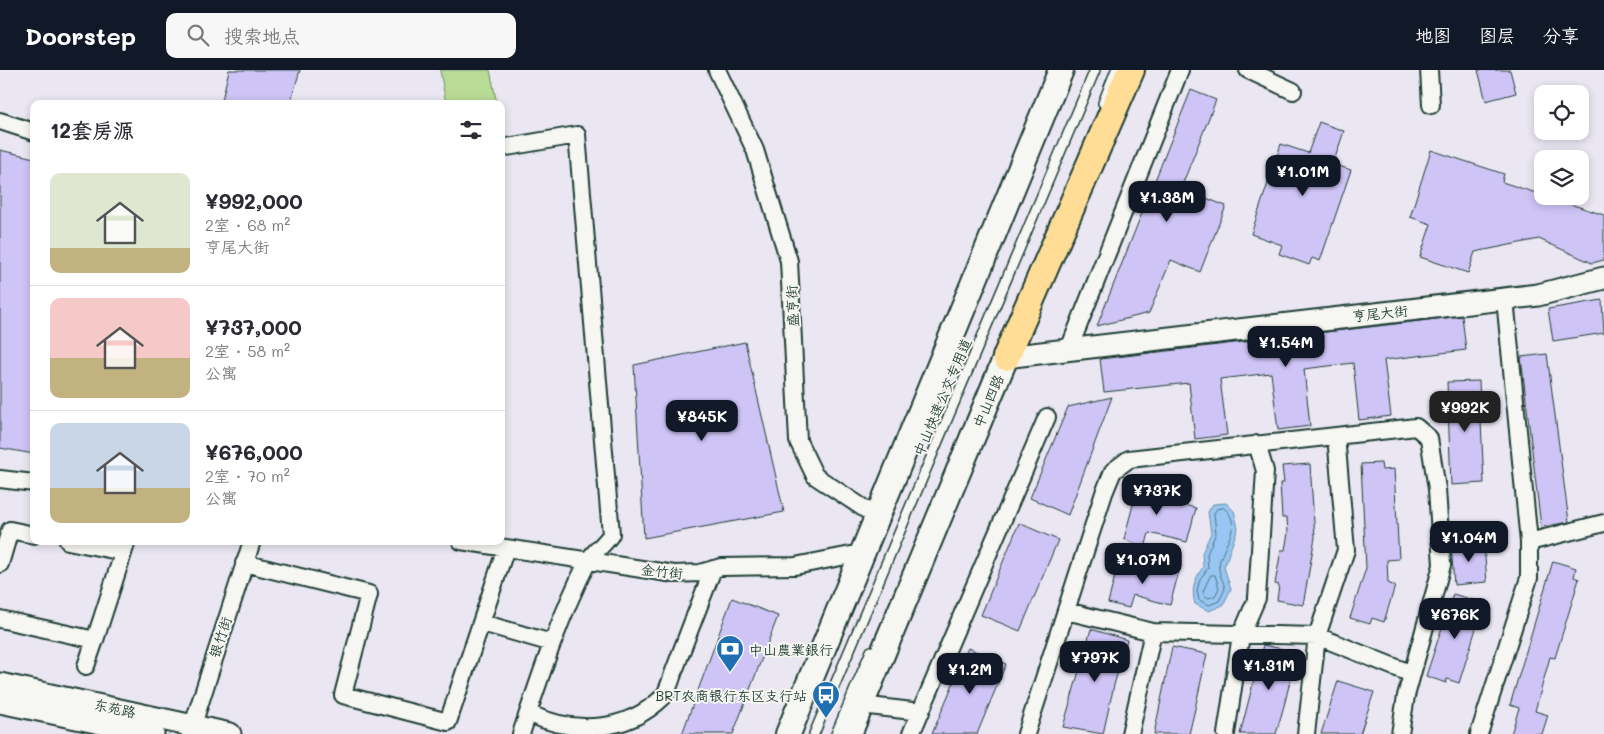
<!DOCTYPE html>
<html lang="zh">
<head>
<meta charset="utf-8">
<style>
	:root { --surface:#fff; --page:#f7f7f7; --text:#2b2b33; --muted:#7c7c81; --line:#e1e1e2; --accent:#111827 }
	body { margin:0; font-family:Mali,"LXGW WenKai TC",sans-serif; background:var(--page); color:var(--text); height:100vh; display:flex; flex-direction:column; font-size:19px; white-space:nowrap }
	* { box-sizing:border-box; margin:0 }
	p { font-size:16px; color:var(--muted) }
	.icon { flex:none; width:28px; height:28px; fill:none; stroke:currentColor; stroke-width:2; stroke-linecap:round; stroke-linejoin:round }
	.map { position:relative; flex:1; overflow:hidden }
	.side { position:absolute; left:30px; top:30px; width:475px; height:445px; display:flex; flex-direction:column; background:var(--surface); border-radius:10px; box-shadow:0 2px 8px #0003 }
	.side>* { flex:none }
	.buttons { position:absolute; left:1534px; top:15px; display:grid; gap:10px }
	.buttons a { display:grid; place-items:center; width:55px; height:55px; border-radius:10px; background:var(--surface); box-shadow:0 2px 8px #0003; font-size:25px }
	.price { position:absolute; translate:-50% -42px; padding:0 11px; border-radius:10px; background:var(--accent); color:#fff; font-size:16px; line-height:32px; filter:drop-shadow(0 1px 2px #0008) }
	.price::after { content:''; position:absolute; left:50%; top:30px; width:15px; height:11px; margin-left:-8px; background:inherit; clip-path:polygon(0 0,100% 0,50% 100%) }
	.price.selected { background:#222; color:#fff }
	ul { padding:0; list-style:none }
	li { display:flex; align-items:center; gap:15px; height:125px; padding:0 20px }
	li+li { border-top:1px solid var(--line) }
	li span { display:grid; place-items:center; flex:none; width:140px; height:100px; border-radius:10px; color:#555 }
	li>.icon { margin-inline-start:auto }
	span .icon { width:60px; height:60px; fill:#fffc; stroke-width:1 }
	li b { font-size:21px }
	h2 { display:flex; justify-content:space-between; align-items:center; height:60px; padding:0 20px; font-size:21px }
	header { display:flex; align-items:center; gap:30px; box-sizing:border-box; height:70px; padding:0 25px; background:var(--accent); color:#fff }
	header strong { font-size:24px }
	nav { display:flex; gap:28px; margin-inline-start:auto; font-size:18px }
	.search { width:350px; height:45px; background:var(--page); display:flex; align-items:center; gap:12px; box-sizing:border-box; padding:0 18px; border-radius:10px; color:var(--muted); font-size:19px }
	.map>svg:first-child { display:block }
	.green { fill:#b8dc96; stroke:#6c8c65 }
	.water { fill:#98c6f2; stroke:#688fa6 }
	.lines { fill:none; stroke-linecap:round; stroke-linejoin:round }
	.shore { stroke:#4f7480; stroke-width:1 }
	.building { fill:#cec4f6; stroke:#1f3d34 }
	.service-casing { stroke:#1f3d34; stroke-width:12 }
	.minor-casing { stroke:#1f3d34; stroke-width:20 }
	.tertiary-casing { stroke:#1f3d34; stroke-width:25 }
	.secondary-casing { stroke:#1f3d34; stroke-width:28 }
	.primary-casing { stroke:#1f3d34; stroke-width:30 }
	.service { stroke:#f6f6f2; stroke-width:9 }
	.minor { stroke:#f6f6f2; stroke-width:16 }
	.tertiary { stroke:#f6f6f2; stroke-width:21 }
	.secondary { stroke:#f6f6f2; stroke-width:24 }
	.primary { stroke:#ffdd96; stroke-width:26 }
	.labels { text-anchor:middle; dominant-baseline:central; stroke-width:4; stroke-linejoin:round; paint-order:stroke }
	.street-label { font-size:14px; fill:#1f3d34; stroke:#f6f6f2 }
	.poi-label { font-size:14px; fill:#1f3d34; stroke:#f6f6f2; text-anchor:start }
</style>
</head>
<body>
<header>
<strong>Doorstep</strong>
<div class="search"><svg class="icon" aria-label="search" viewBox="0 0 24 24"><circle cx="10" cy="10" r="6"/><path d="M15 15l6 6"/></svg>搜索地点</div>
<nav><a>地图</a><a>图层</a><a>分享</a></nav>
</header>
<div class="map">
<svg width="1604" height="664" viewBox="0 0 1604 664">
	<rect width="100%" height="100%" fill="#eae7f3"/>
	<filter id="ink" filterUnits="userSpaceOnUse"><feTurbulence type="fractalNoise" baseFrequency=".02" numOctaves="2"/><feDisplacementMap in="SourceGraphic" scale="10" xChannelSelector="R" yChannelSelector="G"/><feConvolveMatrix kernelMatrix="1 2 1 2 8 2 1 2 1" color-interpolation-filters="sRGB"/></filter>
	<g filter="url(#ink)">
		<!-- green -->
		<path class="green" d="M440,0H490L497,34H446Z"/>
		<!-- water -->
		<path class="water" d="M1226,433L1234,441L1238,458L1224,497L1231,519L1223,535L1209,541L1195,534C1191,519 1194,510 1203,497L1202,483L1211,463L1208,442L1213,434Z"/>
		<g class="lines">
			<!-- shore -->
			<path class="shore" d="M1224,438C1245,456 1221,476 1219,496C1218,503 1224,512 1225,519L1219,531L1209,535L1199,530L1197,521L1200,509L1208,498L1207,484L1216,463L1214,443L1217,439Z
				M1211,505H1215L1219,518L1215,526L1209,528L1205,526L1203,522Z"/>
		</g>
		<!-- building -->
		<path class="building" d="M229,0H300L290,34H221Z
			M1478,0H1510L1516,23L1486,31Z
			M1191,20L1216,30L1181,118L1226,136L1200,202L1171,190L1149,243L1097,256Z
			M1319,52L1344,61L1333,94L1351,100L1320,191L1312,188L1309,195L1279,184L1282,175L1251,164L1281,74L1308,83Z
			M0,80L34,88V384L0,378Z
			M1431,80L1504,104L1502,112L1604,145V190L1592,193L1539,169L1475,182L1468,203L1420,187L1431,154L1410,147Z
			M1602,230L1604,263L1553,271L1548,239Z
			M1462,246L1466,280L1384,290L1391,346L1359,350L1353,293L1304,299L1310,356L1278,360L1271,303L1220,309L1227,365L1195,369L1189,313L1104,322L1100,289Z
			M745,272L784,442L644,468L634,295Z
			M1547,284L1569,452L1541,457L1521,287Z
			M1479,311L1484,413L1451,415L1447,312Z
			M1112,327L1068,445L1030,428L1068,337Z
			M1381,393L1382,400L1394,399L1399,489L1387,490L1388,513L1395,516L1384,552L1372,548L1370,554L1350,548L1366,498L1361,394Z
			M1310,394L1315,467L1303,535L1277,530L1279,515L1275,514L1281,480H1285L1288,463L1287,448H1282L1280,413H1284L1282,396Z
			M1140,408L1162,414L1158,429L1196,438L1187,472L1149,463L1145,478L1124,469Z
			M1019,453L1058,470L1020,561L981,545Z
			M1472,472V475H1484L1487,512L1454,515L1451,473Z
			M1553,491L1576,498L1574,507L1579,509L1555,588L1550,587L1535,641L1548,645L1542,664H1511L1519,638L1510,635Z
			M1118,494L1147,506L1152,494L1179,501L1170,535L1133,525L1129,538L1108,533Z
			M1453,524L1484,533L1459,613L1447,609L1446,613L1426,606Z
			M732,528L778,546L733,664H682Z
			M1091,559L1127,570L1114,615L1103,664L1063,657Z
			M1263,575L1297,582L1285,632L1276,664H1240Z
			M1172,577L1207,584L1194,643L1189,664H1154Z
			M968,578L1006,594L977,664H932Z
			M1338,611L1374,622L1360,664H1321Z"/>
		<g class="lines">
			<defs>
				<path id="service" d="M1103,33L1116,0
					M814,664L1095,0
					M836,664L871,581"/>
				<path id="minor" d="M717,0L755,80L789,191L798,371L815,406L877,447
					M1248,0L1293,21
					M1429,0L1431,35
					M0,51L34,62
					M501,78L577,65L611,464C605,475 592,482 587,493C559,548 540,607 521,664
					M1069,279L1180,0
					M0,409L34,413
					M68,471L123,482
					M461,471L674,504L700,503L721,497L795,496L861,483
					M1529,472L1604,453
					M244,493L369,524L343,625L448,652L506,478
					M0,494L10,460L34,465
					M1066,541L1153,562L1317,566L1412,604
					M0,549L95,570L86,596
					M482,553L552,573
					M95,570L127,471
					M861,635L921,642
					M528,643C572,664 625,664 663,627C669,620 672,605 676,596C688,563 701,531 713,499
					M190,664L252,471
					M911,664L1047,347
					M1026,664L1104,423L1113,401L1129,389L1416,357L1429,368L1437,419L1442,495L1406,626L1400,664
					M1130,664L1153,562
					M1226,664L1241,565L1257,528L1265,401L1257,374
					M1306,664L1317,566L1346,480L1336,366
					M1479,664L1529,508V472L1505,229"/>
				<path id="tertiary" d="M1006,287L1538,225L1604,208
					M0,614L230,664
					M0,632L153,664"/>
				<path id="secondary" d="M788,664L1061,0
					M849,664L1006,287"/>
				<path id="primary" d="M1006,287L1131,0"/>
			</defs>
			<!-- service casing -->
			<use href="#service" class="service-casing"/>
			<!-- minor casing -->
			<use href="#minor" class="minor-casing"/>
			<!-- tertiary casing -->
			<use href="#tertiary" class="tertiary-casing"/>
			<!-- secondary casing -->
			<use href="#secondary" class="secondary-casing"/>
			<!-- primary casing -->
			<use href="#primary" class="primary-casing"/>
			<!-- service -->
			<use href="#service" class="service"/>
			<!-- minor -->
			<use href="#minor" class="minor"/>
			<!-- tertiary -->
			<use href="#tertiary" class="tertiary"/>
			<!-- secondary -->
			<use href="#secondary" class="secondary"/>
			<!-- primary -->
			<use href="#primary" class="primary"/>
		</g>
	</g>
	<!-- icons -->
	<defs>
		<symbol id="bank-pin" viewBox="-11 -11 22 30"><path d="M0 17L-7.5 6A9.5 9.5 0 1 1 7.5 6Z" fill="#1f6fb2" stroke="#f6f6f2"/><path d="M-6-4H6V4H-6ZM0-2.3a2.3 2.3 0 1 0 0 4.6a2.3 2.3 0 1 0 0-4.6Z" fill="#fff"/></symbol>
		<symbol id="bus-pin" viewBox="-11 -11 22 30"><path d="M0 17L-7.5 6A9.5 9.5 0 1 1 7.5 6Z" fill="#1f6fb2" stroke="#f6f6f2"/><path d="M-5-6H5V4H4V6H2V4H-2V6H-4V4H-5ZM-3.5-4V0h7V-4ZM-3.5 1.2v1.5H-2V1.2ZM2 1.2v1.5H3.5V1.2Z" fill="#fff"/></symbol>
	</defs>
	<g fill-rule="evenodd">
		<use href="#bank-pin" x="714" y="563" width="32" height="43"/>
		<use href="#bus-pin" x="810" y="609" width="32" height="43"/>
	</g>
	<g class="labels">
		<!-- street labels -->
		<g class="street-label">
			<text transform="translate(792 236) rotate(-93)">盛亨街</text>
			<text transform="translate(1380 243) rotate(-6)">亨尾大街</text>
			<text transform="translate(942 327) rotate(-67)">中山快速公交专用道</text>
			<text transform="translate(988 331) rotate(-67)">中山四路</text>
			<text transform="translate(662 501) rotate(6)">金竹街</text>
			<text transform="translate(220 567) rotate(-72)">银竹街</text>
			<text transform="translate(115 638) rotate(12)">东苑路</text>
		</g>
		<!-- poi labels -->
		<g class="poi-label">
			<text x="749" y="579">中山農業銀行</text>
			<text x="807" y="625" text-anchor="end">BRT农商银行东区支行站</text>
		</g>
	</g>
</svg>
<div class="buttons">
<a><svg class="icon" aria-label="locate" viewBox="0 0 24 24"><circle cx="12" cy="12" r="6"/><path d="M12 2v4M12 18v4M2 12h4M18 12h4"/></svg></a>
<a><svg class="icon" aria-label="layers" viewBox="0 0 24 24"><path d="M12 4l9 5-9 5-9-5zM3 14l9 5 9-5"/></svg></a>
</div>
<b class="price" style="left:1303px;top:127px">¥1.01M</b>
<b class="price" style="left:1167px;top:153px">¥1.38M</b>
<b class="price" style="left:1286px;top:298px">¥1.54M</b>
<b class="price selected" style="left:1465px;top:363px">¥992K</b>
<b class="price" style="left:702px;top:372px">¥845K</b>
<b class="price" style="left:1157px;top:446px">¥737K</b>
<b class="price" style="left:1469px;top:493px">¥1.04M</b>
<b class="price" style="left:1143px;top:515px">¥1.07M</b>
<b class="price" style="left:1455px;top:570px">¥676K</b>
<b class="price" style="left:1095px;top:613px">¥797K</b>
<b class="price" style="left:1269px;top:621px">¥1.31M</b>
<b class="price" style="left:970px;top:625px">¥1.2M</b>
<section class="side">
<h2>12套房源<svg class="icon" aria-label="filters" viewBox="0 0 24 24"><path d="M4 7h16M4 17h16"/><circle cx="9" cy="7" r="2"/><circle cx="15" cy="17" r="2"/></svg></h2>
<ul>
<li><span style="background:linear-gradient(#dfe7d0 75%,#c2b280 0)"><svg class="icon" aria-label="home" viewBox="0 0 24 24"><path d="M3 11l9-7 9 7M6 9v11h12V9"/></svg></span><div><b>¥992,000</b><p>2室 · 68 m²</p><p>亨尾大街</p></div></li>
<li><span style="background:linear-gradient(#f6c9c9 60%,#c2b280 0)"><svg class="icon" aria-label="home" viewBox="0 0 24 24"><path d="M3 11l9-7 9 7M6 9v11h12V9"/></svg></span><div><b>¥737,000</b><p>2室 · 58 m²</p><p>公寓</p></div></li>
<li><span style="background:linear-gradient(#c9d6e8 65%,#c2b280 0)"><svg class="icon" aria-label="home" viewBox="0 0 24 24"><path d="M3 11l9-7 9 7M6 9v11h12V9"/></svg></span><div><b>¥676,000</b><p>2室 · 70 m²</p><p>公寓</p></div></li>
</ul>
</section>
</div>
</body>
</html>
